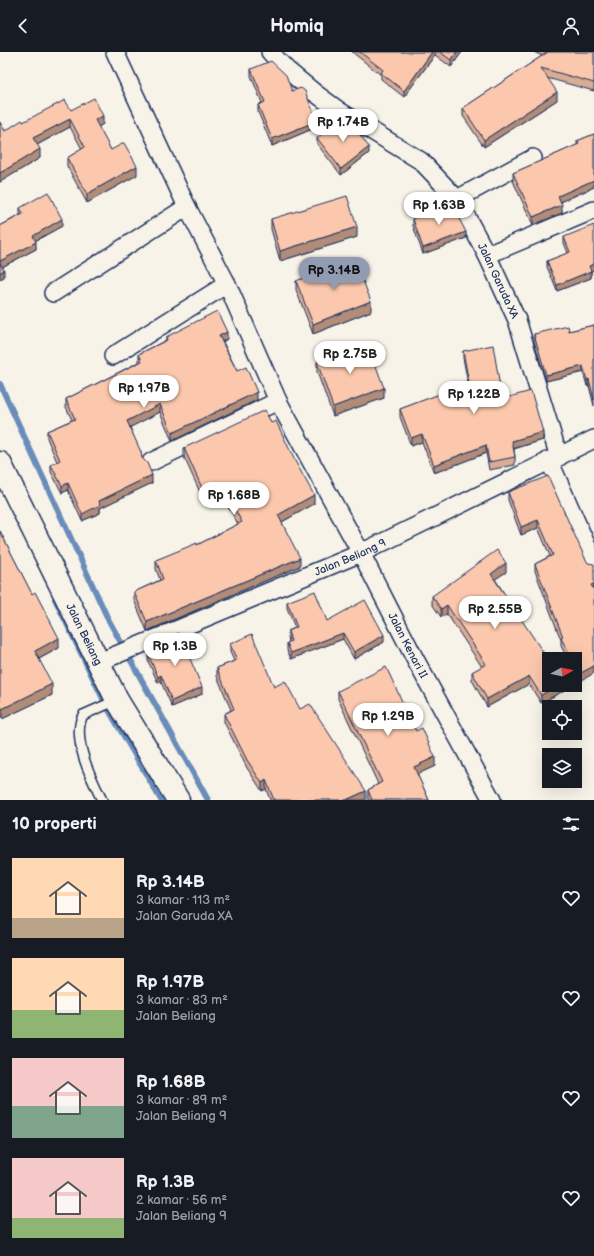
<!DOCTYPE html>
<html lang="id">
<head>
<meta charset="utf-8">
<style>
	:root { --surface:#171b24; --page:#242831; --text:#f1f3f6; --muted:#9ea1a6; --accent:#919bb2 }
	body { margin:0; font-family:"Balsamiq Sans",sans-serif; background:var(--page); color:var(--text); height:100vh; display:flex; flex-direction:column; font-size:15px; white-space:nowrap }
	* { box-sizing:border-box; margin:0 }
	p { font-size:13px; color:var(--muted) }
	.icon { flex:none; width:22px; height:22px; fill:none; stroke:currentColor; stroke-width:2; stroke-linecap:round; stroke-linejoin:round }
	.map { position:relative; height:748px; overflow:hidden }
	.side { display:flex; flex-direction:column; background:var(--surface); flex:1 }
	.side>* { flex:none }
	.needle { width:26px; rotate:82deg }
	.tools { position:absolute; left:542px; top:600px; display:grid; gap:8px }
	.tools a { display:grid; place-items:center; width:40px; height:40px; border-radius:0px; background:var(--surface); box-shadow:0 4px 16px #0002; font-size:20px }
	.price { position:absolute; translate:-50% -34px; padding:0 9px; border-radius:14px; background:#fff; color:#222; font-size:13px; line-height:26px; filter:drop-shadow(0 1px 2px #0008) }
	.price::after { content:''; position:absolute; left:50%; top:24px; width:12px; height:9px; margin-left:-6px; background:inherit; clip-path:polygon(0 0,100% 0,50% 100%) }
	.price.active { background:var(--accent); color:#111 }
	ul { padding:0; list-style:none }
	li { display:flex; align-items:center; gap:12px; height:100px; padding:0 12px }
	li span { display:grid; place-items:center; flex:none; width:112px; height:80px; border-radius:0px; color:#555 }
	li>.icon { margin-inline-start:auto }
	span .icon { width:48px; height:48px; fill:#fffc; stroke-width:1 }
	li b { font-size:17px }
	h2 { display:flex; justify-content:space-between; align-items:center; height:48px; padding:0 12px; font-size:17px }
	header { display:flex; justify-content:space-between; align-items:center; height:52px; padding:0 12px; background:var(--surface); font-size:18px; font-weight:800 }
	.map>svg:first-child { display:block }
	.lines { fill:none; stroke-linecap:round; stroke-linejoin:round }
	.stream { stroke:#698cba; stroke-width:6 }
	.lane-casing { stroke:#1b2f5e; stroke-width:12 }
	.street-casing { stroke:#1b2f5e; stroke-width:20 }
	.secondary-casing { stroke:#1b2f5e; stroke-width:25 }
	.lane { stroke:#f7f3e8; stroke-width:9 }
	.street { stroke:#f7f3e8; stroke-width:17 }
	.secondary { stroke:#f7f3e8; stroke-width:22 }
	.wall { fill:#d9ac95; stroke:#1b2f5e }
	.shaded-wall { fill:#b08c79; stroke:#1b2f5e }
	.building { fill:#fcc8ad; stroke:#1b2f5e }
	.labels { text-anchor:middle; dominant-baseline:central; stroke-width:4; stroke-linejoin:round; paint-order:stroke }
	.street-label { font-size:11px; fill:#1b2f5e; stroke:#f7f3e8 }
</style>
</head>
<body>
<header><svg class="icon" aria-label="back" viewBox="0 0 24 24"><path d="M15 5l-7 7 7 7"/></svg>Homiq<svg class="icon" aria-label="person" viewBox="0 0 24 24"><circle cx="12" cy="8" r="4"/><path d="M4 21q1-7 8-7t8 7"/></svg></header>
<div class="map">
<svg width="594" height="748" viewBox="0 0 594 748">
	<rect width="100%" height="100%" fill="#f7f3e8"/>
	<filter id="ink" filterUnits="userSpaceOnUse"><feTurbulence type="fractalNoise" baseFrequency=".025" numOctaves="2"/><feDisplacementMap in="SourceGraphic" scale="8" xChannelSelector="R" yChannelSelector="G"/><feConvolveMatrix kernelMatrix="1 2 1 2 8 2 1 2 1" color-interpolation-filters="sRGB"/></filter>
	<g filter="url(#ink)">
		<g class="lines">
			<!-- stream -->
			<path class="stream" d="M0,332L108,567L208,748
				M55,547L106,653L161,748"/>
			<defs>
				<path id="lane" d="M102,748C91,726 71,686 83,663L117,648"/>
				<g id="street">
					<path id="s1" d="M115,0L187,155L227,232L278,349L361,501L415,607L492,748"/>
					<path id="s2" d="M270,0L287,18L315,41L341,60L421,109L457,147L487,203L517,268L559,405"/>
					<path d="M457,147L533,106"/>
					<path d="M487,203L594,158"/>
					<path d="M53,241L187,155"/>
					<path d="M113,304L227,232"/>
					<path d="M549,408L594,510"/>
					<path d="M151,410L278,349"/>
					<path id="s3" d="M99,610L361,501L594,387"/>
				</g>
				<g id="secondary">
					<path id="s4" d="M0,411L117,648L178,748"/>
				</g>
			</defs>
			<!-- lane casing -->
			<use href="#lane" class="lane-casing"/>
			<!-- street casing -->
			<use href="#street" class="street-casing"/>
			<!-- secondary casing -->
			<use href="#secondary" class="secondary-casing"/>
			<!-- lane -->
			<use href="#lane" class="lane"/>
			<!-- street -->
			<use href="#street" class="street"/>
			<!-- secondary -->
			<use href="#secondary" class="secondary"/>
		</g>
		<!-- wall -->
		<path class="wall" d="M352,0H462L451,15L435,3L404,45L381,27V23Z
			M534,0H594V39L547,26L557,48L484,95L463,64V56L542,4Z
			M251,17L292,39L317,75L272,94L258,60V53L262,51L251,24Z
			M71,58L103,72L98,75L111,98L137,123L87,151L67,114V106L82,97L70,75L37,93L40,106L0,130V70L5,79L23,70Z
			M594,82V135L561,150L562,161L533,173L513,129V121L577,93V89Z
			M317,86L369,101L341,123L317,92Z
			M20,156L62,174L35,189L36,197L2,215L4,225L0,227V174L20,163Z
			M271,167L357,185L280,209L271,177Z
			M413,167L466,186L423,202L413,174Z
			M564,185L591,219V226L557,239L547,215V209L568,201L564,191Z
			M296,229L371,259L313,282L296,238Z
			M594,273V354L589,334H587L583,320L546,329L534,289V282L569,279Z
			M166,285L227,287L223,290L237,319L257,348L172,389L160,360L130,375L152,431L100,456V461L82,469L68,438L62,441L51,420V413L57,410L47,386V379L72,368L66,355V347L139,310V302L166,288Z
			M463,299L502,347L543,388L514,397L515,405V413L489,418L486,401L434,421L422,390L411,394L400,365V357L468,332L463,306Z
			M317,310L384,346L333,364L317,320Z
			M271,371L314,452L282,470L300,514L147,579L134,548V540L160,528L156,517V508L197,493L238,472L219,439L203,447L184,405V396Z
			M508,440L585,506L579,630L575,622V607H568L561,594V588L535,519V512L550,504L538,476L521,483L508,448Z
			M0,479L59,596L39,607L52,643L2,667L0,662Z
			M506,520L495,527L563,633V639L541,651L529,632L487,655L472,628V620L482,615L447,562L441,565L432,552V544Z
			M287,550L327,569L384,590L354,607L343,587L291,607L287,598V591L289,590L288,585V579L295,576L287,556Z
			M155,591L202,642L172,655L161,630L158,631L148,609V602L156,599Z
			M230,592L274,635L300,657L366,748H270L266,737L262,739L247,716L224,670V662L231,658L217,624V616L234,609L230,600Z
			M338,639L416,679L435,714L417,722L429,748H368V738L378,732L338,647Z"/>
		<!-- shaded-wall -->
		<path class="shaded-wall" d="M432,0H435V3L404,45V39Z
			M457,0H462L451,15V8Z
			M557,40V48L484,95V88Z
			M103,64V72L95,77V68Z
			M70,67V75L33,95V86Z
			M317,69V75L272,94V87Z
			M369,95V101L341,123V117Z
			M40,97V106L0,130V121Z
			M137,114V123L87,151V142Z
			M594,128V135L558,151V144Z
			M562,153V161L533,173V165Z
			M62,167V174L33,190V184Z
			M357,175V185L280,209V199Z
			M466,180V186L423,202V196Z
			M36,190V197L0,216V209Z
			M594,212V218L589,220V214Z
			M4,218V225L0,227V221Z
			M591,219V226L557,239V233Z
			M371,249V259L313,282V272Z
			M227,280V287L219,291V284Z
			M583,314V320L546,329V323Z
			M589,327V334H587V328Z
			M384,336V346L333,364V355Z
			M257,340V348L172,389V381Z
			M160,352V360L127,377V369Z
			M543,380V388L512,397V389Z
			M422,382V390L411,394V386Z
			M486,393V401L434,421V413Z
			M152,423V431L100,456V461L82,469V462L99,449Z
			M219,430V439L203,447V438Z
			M68,431V438L62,441V434Z
			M314,443V452L278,472V463Z
			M538,468V476L521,483V475Z
			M300,506V514L147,579V570Z
			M506,511V520L491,530V522Z
			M594,532V540L591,533Z
			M447,553V562L441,565V557Z
			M343,581V587L291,607V601Z
			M384,583V590L354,607V600Z
			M59,586V596L35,609V599Z
			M594,614V621L579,630V622Z
			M161,623V630L158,631V625Z
			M529,624V632L487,655V647Z
			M52,632V643L2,667V657Z
			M558,633H563V639L541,651V643Z
			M202,635V642L172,655V649Z
			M435,705V714L414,724V715Z
			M266,728V737L262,739V731Z
			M366,739V748H346Z"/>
		<!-- building -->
		<path class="building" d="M360,0H432L404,39L381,21L383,18Z
			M440,0H457L451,8Z
			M548,0H594V31L541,16L557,40L484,88L463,56Z
			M271,9L286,23L292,39L301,36L305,39L317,69L272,87L258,53L265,50L251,17Z
			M94,46L103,64L95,68L111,98L124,91L137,114L87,142L67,106L85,95L70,67L33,86L40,97L0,121V70L5,79L22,68L23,70L65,48L71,58Z
			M342,66L351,71L369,95L341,117L317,86Z
			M594,82V128L558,144L562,153L533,165L513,121L579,92L577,89Z
			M48,140L62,167L33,184L36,190L0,209V174L23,162L20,156Z
			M347,144L357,175L280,199L271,167Z
			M452,153L466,180L423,196L413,167Z
			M594,173V212L589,214L591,219L557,233L547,209L570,200L564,185Z
			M354,206L371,249L313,272L296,229Z
			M0,211L4,218L0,221Z
			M217,259L227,280L219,284L237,319L246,315L257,340L172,381L160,352L127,369L141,400L142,406L147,411L152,423L99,449L100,453L82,462L68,431L62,434L51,413L60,408L47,379L75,367L66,347L142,309L139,302L167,288L166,285Z
			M594,273V348L589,327L587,328L583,314L546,323L534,282L568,274L569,279Z
			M368,292L384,336L333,355L317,310Z
			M493,293L502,347L531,339L543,380L512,389L515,405L489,410L486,393L434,413L422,382L411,386L400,357L469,331L463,299Z
			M265,358L271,371L276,369L295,409L314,443L278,463L300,506L147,570L134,540L163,527L156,508L197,491V493L242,470L219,430L203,438L184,396Z
			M548,424L585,506L588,511L594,512V532L591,533L594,538V614L579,622L575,614V607H572L561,586L563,585L535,512L553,503L538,468L521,475L508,440Z
			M0,479L32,542L35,540L59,586L35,599L52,632L2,657L0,652Z
			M497,498L506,511L491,522L549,609V633H558L541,643L529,624L487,647L472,620L486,612L447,553L441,557L432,544Z
			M315,539L327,569L365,548L384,583L354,600L343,581L291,601L287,591L291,589L288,579L297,575L287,550Z
			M179,581L202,635L172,649L161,623L158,625L148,602L158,598L155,591Z
			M252,582L274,635L285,629L300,657L310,652L366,739L346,748H274L266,728L262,731L247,708L224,662L234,657L217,616L237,608L230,592Z
			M386,615L416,679L422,676L435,705L414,715L429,748H372L368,738L382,730L338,639Z"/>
	</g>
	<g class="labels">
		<!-- street labels -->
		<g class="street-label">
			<text stroke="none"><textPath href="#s2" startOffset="331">Jalan Garuda XA</textPath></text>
			<text stroke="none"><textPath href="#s3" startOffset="272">Jalan Beliang 9</textPath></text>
			<text stroke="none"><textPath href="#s4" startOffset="191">Jalan Beliang</textPath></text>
			<text stroke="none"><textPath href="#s1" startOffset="662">Jalan Kenari II</textPath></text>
		</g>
	</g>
</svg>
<div class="tools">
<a><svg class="needle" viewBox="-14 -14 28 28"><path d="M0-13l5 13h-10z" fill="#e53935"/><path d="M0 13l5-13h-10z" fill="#9ea1a6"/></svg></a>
<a><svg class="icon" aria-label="locate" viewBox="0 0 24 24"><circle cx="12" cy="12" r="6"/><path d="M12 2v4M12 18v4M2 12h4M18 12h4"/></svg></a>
<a><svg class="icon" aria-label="layers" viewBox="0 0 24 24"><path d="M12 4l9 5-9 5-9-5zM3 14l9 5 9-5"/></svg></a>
</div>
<b class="price" style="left:343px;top:91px">Rp 1.74B</b>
<b class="price" style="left:439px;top:174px">Rp 1.63B</b>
<b class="price active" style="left:334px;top:239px">Rp 3.14B</b>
<b class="price" style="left:350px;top:323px">Rp 2.75B</b>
<b class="price" style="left:144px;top:357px">Rp 1.97B</b>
<b class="price" style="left:474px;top:363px">Rp 1.22B</b>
<b class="price" style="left:234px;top:464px">Rp 1.68B</b>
<b class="price" style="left:495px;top:578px">Rp 2.55B</b>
<b class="price" style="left:175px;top:615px">Rp 1.3B</b>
<b class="price" style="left:388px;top:685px">Rp 1.29B</b>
</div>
<section class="side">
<h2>10 properti<svg class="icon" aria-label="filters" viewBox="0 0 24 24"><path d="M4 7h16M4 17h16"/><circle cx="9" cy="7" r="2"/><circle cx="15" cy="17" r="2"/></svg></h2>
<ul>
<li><span style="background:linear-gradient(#ffd9b3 75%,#b9a48a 0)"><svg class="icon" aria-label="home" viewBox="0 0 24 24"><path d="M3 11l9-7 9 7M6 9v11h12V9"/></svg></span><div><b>Rp 3.14B</b><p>3 kamar · 113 m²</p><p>Jalan Garuda XA</p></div><svg class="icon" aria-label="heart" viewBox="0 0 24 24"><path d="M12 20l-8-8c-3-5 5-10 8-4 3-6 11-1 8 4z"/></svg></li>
<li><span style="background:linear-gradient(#ffd9b3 65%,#8fb573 0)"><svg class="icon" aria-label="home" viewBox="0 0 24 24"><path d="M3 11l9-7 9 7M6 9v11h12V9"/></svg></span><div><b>Rp 1.97B</b><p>3 kamar · 83 m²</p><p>Jalan Beliang</p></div><svg class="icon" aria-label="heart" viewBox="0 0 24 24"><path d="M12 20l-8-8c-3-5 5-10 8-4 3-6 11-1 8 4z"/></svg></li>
<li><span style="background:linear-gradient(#f6c9c9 60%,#7fa58c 0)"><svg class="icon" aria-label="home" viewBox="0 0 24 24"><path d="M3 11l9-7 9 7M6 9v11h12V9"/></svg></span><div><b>Rp 1.68B</b><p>3 kamar · 89 m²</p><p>Jalan Beliang 9</p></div><svg class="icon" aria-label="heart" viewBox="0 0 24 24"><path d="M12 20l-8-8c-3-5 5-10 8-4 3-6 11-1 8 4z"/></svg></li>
<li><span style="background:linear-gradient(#f6c9c9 75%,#8fb573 0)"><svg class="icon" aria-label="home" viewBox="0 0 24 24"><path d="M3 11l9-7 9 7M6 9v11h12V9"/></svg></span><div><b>Rp 1.3B</b><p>2 kamar · 56 m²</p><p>Jalan Beliang 9</p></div><svg class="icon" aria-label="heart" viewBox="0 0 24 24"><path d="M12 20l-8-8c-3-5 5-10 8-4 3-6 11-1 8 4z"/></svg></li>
</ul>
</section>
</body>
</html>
